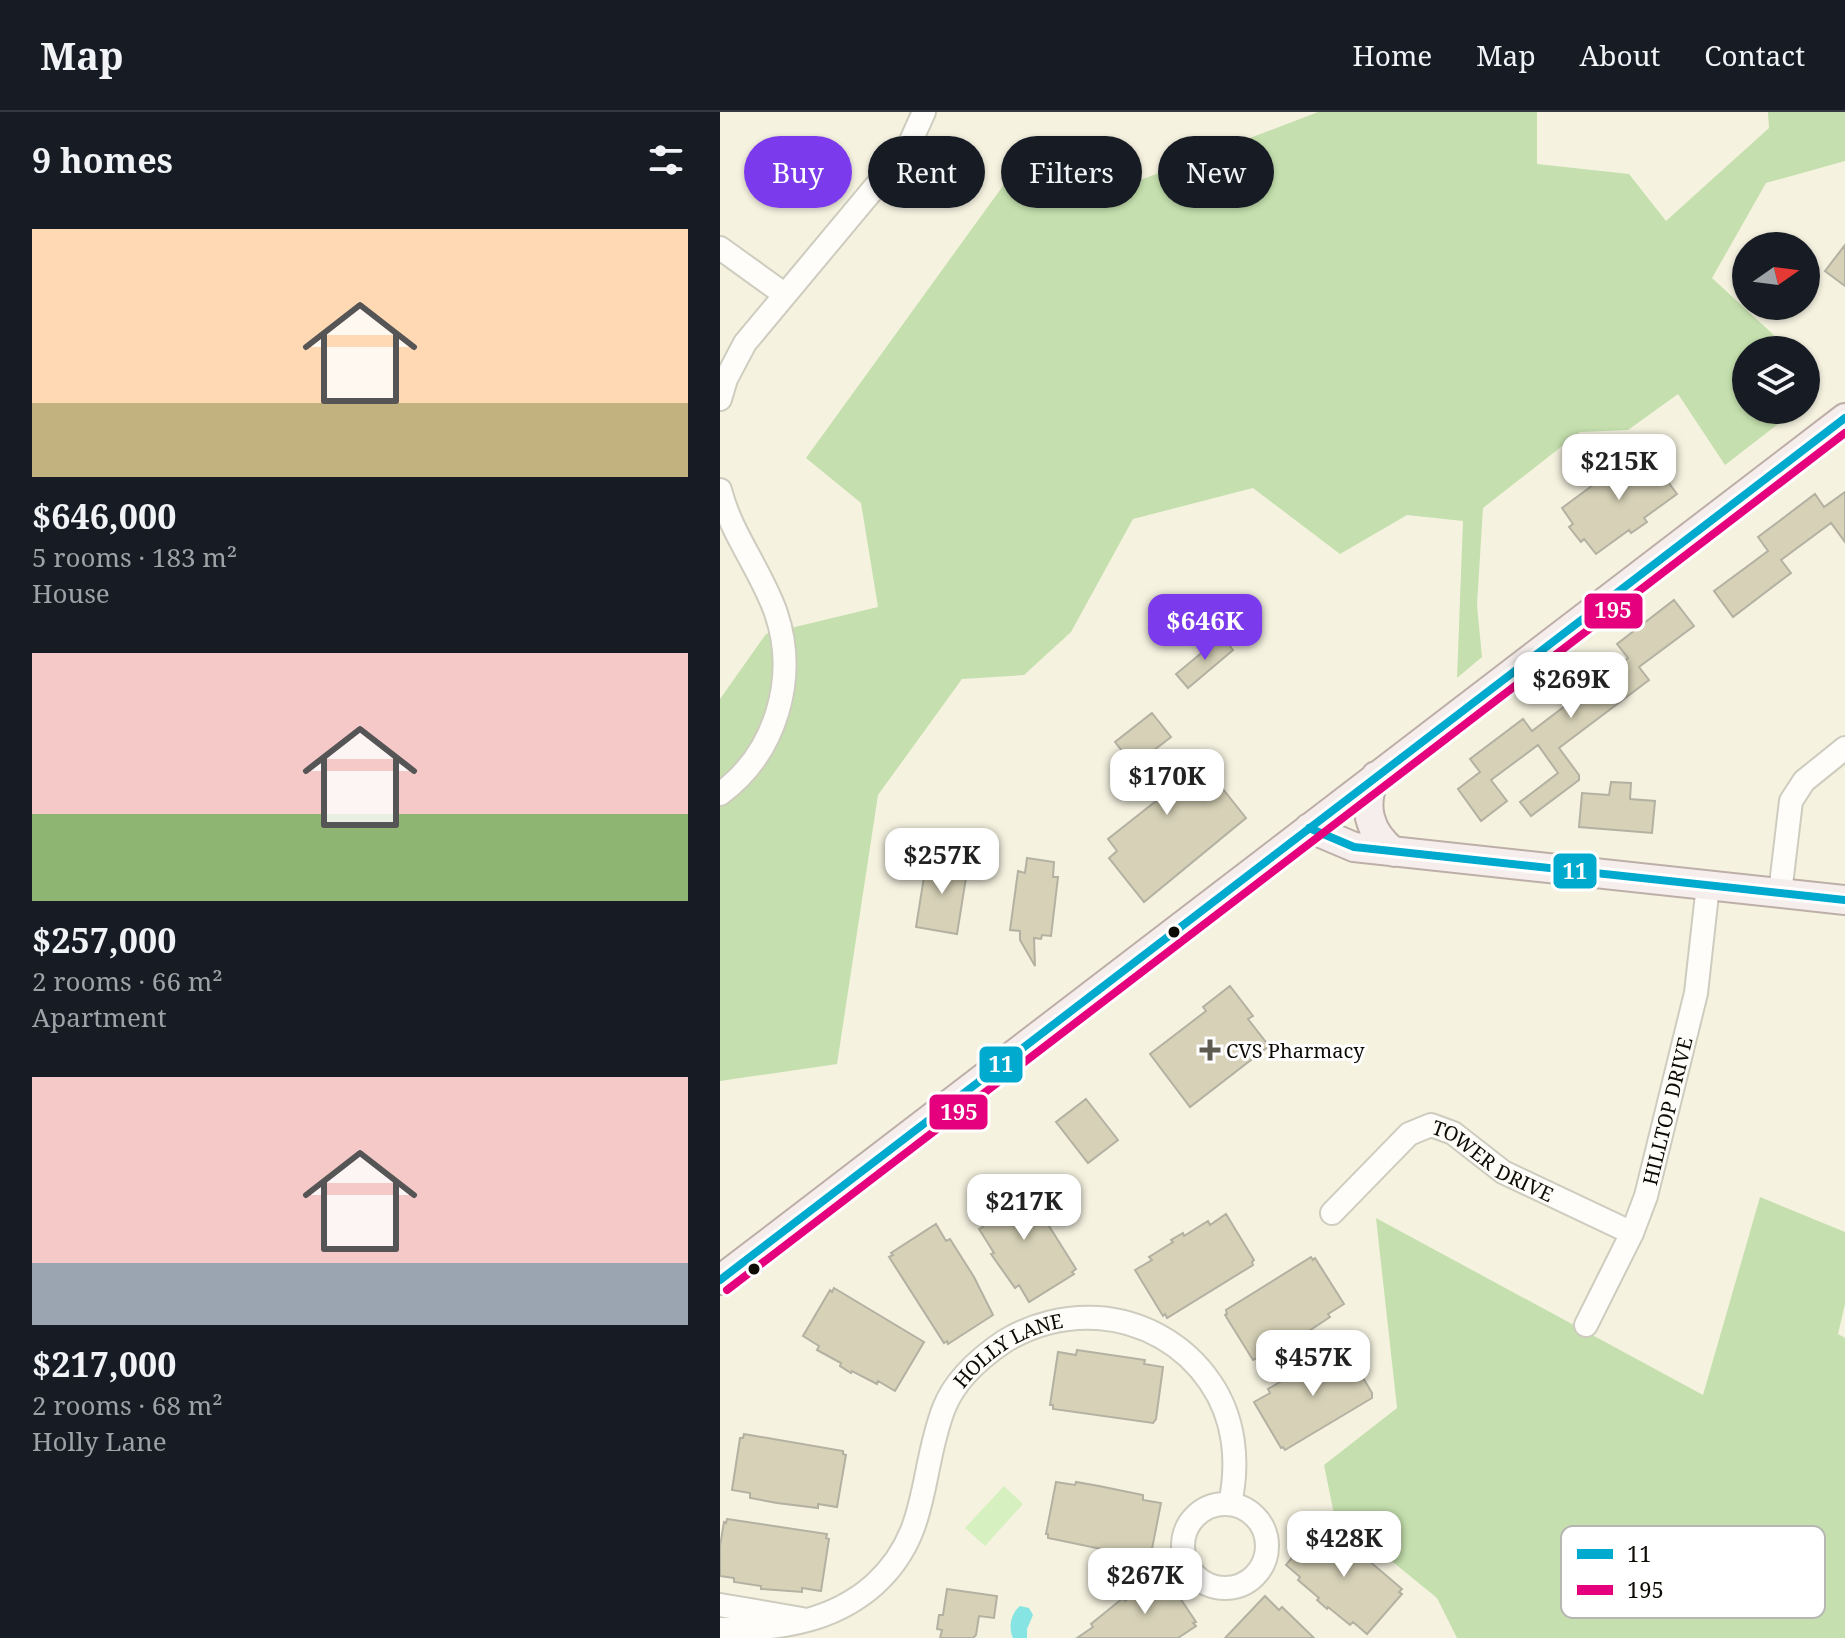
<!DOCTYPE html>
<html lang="en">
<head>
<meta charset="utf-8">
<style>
	:root { --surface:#171b24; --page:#20242c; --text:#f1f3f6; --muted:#9ea1a6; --line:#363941; --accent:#7c3aed }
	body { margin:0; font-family:"Noto Serif",serif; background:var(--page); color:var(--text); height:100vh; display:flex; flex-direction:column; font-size:30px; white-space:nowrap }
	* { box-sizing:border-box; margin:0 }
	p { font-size:26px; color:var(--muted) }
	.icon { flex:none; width:44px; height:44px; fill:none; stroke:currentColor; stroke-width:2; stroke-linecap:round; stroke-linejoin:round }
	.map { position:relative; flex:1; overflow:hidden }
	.panel { display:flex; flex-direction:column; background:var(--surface); width:720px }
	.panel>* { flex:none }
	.hud { position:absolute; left:24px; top:24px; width:760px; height:72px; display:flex; gap:16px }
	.needle { width:52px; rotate:76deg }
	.controls { position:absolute; left:1012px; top:120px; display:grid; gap:16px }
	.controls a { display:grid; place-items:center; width:88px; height:88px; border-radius:50%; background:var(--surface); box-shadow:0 2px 6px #0004; font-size:40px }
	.price { position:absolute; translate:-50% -68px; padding:0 18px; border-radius:16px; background:#fff; color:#222; font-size:26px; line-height:52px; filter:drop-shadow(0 2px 4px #0008) }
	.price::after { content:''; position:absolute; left:50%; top:48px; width:24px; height:18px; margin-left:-12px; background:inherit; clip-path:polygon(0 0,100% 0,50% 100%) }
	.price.on { background:var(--accent); color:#fff }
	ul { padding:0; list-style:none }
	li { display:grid; align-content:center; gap:16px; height:424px; padding:0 32px }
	li span { display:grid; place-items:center; height:248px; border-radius:0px; color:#555 }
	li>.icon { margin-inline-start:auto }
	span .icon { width:144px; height:144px; fill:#fffc; stroke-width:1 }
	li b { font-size:34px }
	h2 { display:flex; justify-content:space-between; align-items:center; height:96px; padding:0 32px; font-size:34px }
	.tag { padding:0 28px; border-radius:36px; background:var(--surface); box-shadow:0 2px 6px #0004; font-size:28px; line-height:72px }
	.tag.on { background:var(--accent); color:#fff }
	header { display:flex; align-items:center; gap:48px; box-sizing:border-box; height:112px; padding:0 40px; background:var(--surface); border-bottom:2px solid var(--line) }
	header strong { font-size:38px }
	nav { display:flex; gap:44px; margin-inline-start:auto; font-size:28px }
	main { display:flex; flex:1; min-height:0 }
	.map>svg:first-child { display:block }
	.green { fill:#d6f0c0 }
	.forest { fill:#c5e0ae }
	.water { fill:#86e5e2 }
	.building { fill:#d6d1b7; stroke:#b3b1a2; stroke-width:2 }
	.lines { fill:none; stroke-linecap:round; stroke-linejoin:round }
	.minor-casing { stroke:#ceccbe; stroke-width:26 }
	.major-casing { stroke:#bdafa8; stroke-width:32 }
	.minor { stroke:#fefdfa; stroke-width:22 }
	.major { stroke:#f5eeec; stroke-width:28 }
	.bus-1-casing { stroke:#fff; stroke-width:14 }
	.bus-2-casing { stroke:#fff; stroke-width:14 }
	.bus-1 { stroke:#00a9ce; stroke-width:8 }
	.bus-2 { stroke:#e5007d; stroke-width:8 }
	.bus-dot { fill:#0d0b03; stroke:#fff; stroke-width:3 }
	.poi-dot { fill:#5e5c50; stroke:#fff; stroke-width:3 }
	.labels { text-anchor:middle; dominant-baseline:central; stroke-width:6; stroke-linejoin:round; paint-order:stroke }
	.poi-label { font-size:20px; fill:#0d0b03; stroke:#fff; text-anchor:start }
	.street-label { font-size:20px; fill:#0d0b03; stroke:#fff }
	.key { fill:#fff; stroke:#b6b6b3; stroke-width:2 }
	.key-label { font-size:22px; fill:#0d0b03 }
	.line-badge { stroke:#fff; stroke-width:3 }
	.badge-label { font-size:22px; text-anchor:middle; font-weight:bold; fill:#fff }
</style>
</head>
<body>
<header>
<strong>Map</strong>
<nav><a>Home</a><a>Map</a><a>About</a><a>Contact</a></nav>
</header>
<main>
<section class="panel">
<h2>9 homes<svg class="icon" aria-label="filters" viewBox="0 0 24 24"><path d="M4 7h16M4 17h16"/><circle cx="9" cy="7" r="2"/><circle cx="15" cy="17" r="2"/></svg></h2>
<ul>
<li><span style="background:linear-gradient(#ffd9b3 70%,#c2b280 0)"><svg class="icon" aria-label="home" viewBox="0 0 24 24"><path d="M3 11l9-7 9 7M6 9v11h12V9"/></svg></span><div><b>$646,000</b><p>5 rooms · 183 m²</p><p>House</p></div></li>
<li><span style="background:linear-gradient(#f6c9c9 65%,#8fb573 0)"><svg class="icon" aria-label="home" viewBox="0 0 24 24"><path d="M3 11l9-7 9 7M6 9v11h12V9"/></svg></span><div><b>$257,000</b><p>2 rooms · 66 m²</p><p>Apartment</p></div></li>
<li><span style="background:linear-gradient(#f6c9c9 75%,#9aa5b1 0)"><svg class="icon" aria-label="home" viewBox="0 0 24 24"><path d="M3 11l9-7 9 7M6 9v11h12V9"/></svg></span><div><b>$217,000</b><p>2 rooms · 68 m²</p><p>Holly Lane</p></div></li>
</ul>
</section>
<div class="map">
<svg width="1125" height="1526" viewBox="0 0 1125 1526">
	<rect width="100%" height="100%" fill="#f5f2e0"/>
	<!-- green -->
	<path class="green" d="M284,1374L303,1392L265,1434L245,1416Z"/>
	<!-- forest -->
	<path class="forest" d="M598,0H817V52L909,62L946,109L1049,16L1048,0H1125V49L1046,71L992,166L1070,238H1026V298H1076L1005,353L958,282L908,318L860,320L763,396L757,493L762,545L737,566L743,409L687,403L620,442L533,376L413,407L351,520L304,563L242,567L158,683L117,952L0,969V587L46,522L158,495L141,391L86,346L293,60L334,55L350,95Z
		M1040,1085L1125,1120V1192L1118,1222L1125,1226V1526H737L717,1486L614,1402L604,1353L677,1296L656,1106L983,1283Z"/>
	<!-- water -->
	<path class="water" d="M300,1494L309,1496L313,1503L307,1517V1526H293C288,1516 291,1501 300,1494Z"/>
	<!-- building -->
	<path class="building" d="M1125,133V174L1105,159Z
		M923,336L957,382L924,406L927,410L911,421L909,418L876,442L864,427L861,430L849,415L853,412L842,396Z
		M1125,380V430L1111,411L1061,448L1071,461L1013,505L994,479L1048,439L1038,425L1095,382L1104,395Z
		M954,488L974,514L919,555L929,568L839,636L859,663V668L811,704L800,690L838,661L818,633L771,668L787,689L761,709L738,677L760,660L750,647L803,607L812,619L908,546L897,532Z
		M502,524L513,538L468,576L456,562Z
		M432,601L451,625L429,642L451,669L467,656L491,685L502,676L526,706L424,790L389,746L397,739L388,727L436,689L414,661L417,658L395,630Z
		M891,670L911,671L910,687L935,689L932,721L859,715L862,681L889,683Z
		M207,746L248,753L237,822L196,815Z
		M307,746L334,750L333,765H338L331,824L322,823L321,827L314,826L315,854L300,828V819L290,818L298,759L305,761Z
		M510,874L533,904L528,907L549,934L470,995L430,942L486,899L483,895Z
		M366,987L398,1028L368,1051L336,1010Z
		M298,1071L299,1073L302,1071L356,1157L352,1160L354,1162L309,1190L299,1173L295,1176L271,1142L274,1141L259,1117L263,1115L252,1099Z
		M506,1102L534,1148L532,1150L533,1153L447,1206L445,1202L443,1204L415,1158L432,1148L429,1145L453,1130L451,1128L463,1121L464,1124L488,1109L490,1113Z
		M216,1112L226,1129L230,1127L254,1165L273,1203L228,1232L227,1229L224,1231L169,1145L173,1143L171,1141Z
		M591,1145L593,1148L595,1146L624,1192L608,1202L610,1205L572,1230L533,1248L505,1203L507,1202L506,1198Z
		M114,1176L204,1230L175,1279L158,1269L157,1272L132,1259L131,1261L120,1254L121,1251L97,1238L99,1234L83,1224L110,1178L112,1180Z
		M625,1235L652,1281V1286L565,1338L563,1335L561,1336L534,1290L550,1281L548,1277L572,1263L570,1260L582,1253L583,1255L607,1242L609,1245Z
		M357,1238L425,1248L424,1252L443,1255L436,1307L433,1311L333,1297V1293H330L338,1240L356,1243Z
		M24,1322L123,1339V1342L126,1343L117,1395L98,1392V1396L57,1391L30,1386V1381L12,1378L20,1326H23Z
		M336,1370L355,1373L356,1370L379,1374L423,1383V1388L441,1391L430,1447L328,1426V1422H326Z
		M7,1407L107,1422L106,1426L109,1427L101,1479L82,1476V1480L41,1477V1474L14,1470V1466L0,1464V1434L4,1410L6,1411Z
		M605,1411L682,1477L679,1480L682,1482L647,1522L633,1510L630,1513L608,1495L607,1497L597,1488L599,1486L578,1468L580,1465L566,1453L600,1412L602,1414Z
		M446,1465L476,1510L473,1511L476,1514L458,1526H357L373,1515L371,1512L403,1486L405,1489L424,1475L423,1481Z
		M227,1477L277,1484L274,1506L259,1504L256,1523L253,1526H220L222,1518L217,1517L219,1503H223Z
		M545,1484L559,1498L562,1495L594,1526H505Z"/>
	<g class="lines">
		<defs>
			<g id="minor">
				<path d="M0,136L64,182"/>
				<path d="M0,287L6,267L25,231L180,45L190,31L204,0"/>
				<path d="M0,378C11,422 41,458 56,501C78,566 56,641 0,682"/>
				<path d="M1060,781L1071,689L1084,669L1125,636"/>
				<path id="s1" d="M612,1101L689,1022L711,1013L733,1021L783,1060L912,1121"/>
				<path id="s2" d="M866,1213L912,1121L926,1084L976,881L988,773"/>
				<circle cx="505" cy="1434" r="42"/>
				<path d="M0,1493L82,1507"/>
				<path id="s3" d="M0,1517C55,1518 111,1511 154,1473C211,1422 199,1360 224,1296C235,1268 261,1245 285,1229C313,1212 346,1204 378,1206C423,1209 465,1233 490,1270C515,1306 519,1350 510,1392"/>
			</g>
			<path id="major" d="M656,664C641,693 649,721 674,740
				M589,716L634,735L1125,788
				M0,1168L1125,306"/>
		</defs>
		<!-- minor casing -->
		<use href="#minor" class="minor-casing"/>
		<!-- major casing -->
		<use href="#major" class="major-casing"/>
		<!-- minor -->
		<use href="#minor" class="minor"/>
		<!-- major -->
		<use href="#major" class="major"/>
		<defs>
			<path id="bus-1" d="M589,716L634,735L1125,788
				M0,1168L1125,306"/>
			<path id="bus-2" d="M7,1178L1125,321"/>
		</defs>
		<!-- bus-1 casing -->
		<use href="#bus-1" class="bus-1-casing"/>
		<!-- bus-2 casing -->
		<use href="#bus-2" class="bus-2-casing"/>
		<!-- bus-1 -->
		<use href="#bus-1" class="bus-1"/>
		<!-- bus-2 -->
		<use href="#bus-2" class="bus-2"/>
	</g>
	<!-- markers -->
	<g class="bus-dot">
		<circle cx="454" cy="820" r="7"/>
		<circle cx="34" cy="1157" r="7"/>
	</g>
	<path class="poi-dot" d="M486 926h8v8h8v8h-8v8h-8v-8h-8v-8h8z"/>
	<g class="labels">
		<!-- poi labels -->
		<g class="poi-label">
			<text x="506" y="938">CVS Pharmacy</text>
		</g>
		<!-- street labels -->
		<g class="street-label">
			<text stroke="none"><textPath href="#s2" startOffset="230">HILLTOP DRIVE</textPath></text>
			<text stroke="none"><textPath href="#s1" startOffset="206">TOWER DRIVE</textPath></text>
			<text stroke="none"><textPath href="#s3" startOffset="448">HOLLY LANE</textPath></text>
		</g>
	</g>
	<!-- legend -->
	<rect x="841" y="1414" width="264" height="92" rx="12" class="key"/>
	<rect x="857" y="1437" width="36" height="10" fill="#00a9ce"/>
	<rect x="857" y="1473" width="36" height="10" fill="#e5007d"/>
	<g class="key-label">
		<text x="907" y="1450">11</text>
		<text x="907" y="1486">195</text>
	</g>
	<g class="line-badge">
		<rect x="863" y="480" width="61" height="38" rx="8" fill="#e5007d"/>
		<rect x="832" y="740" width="46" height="38" rx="8" fill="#00a9ce"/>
		<rect x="258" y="933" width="46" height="39" rx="8" fill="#00a9ce"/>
		<rect x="208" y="981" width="61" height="38" rx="8" fill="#e5007d"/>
	</g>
	<g class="badge-label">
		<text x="893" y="506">195</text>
		<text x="855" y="767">11</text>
		<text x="281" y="960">11</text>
		<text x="239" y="1008">195</text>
	</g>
</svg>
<div class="controls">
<a><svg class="needle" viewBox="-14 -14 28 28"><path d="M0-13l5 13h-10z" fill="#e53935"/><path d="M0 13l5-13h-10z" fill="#9ea1a6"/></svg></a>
<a><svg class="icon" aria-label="layers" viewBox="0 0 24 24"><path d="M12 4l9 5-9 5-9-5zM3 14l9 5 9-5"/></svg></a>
</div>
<b class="price" style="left:899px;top:390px">$215K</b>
<b class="price on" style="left:485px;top:550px">$646K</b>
<b class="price" style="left:851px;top:608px">$269K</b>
<b class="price" style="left:447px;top:705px">$170K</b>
<b class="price" style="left:222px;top:784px">$257K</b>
<b class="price" style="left:304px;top:1130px">$217K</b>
<b class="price" style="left:593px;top:1286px">$457K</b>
<b class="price" style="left:624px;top:1467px">$428K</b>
<b class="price" style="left:425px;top:1504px">$267K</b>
<div class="hud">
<a class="tag on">Buy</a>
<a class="tag">Rent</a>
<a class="tag">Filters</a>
<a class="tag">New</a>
</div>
</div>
</main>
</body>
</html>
